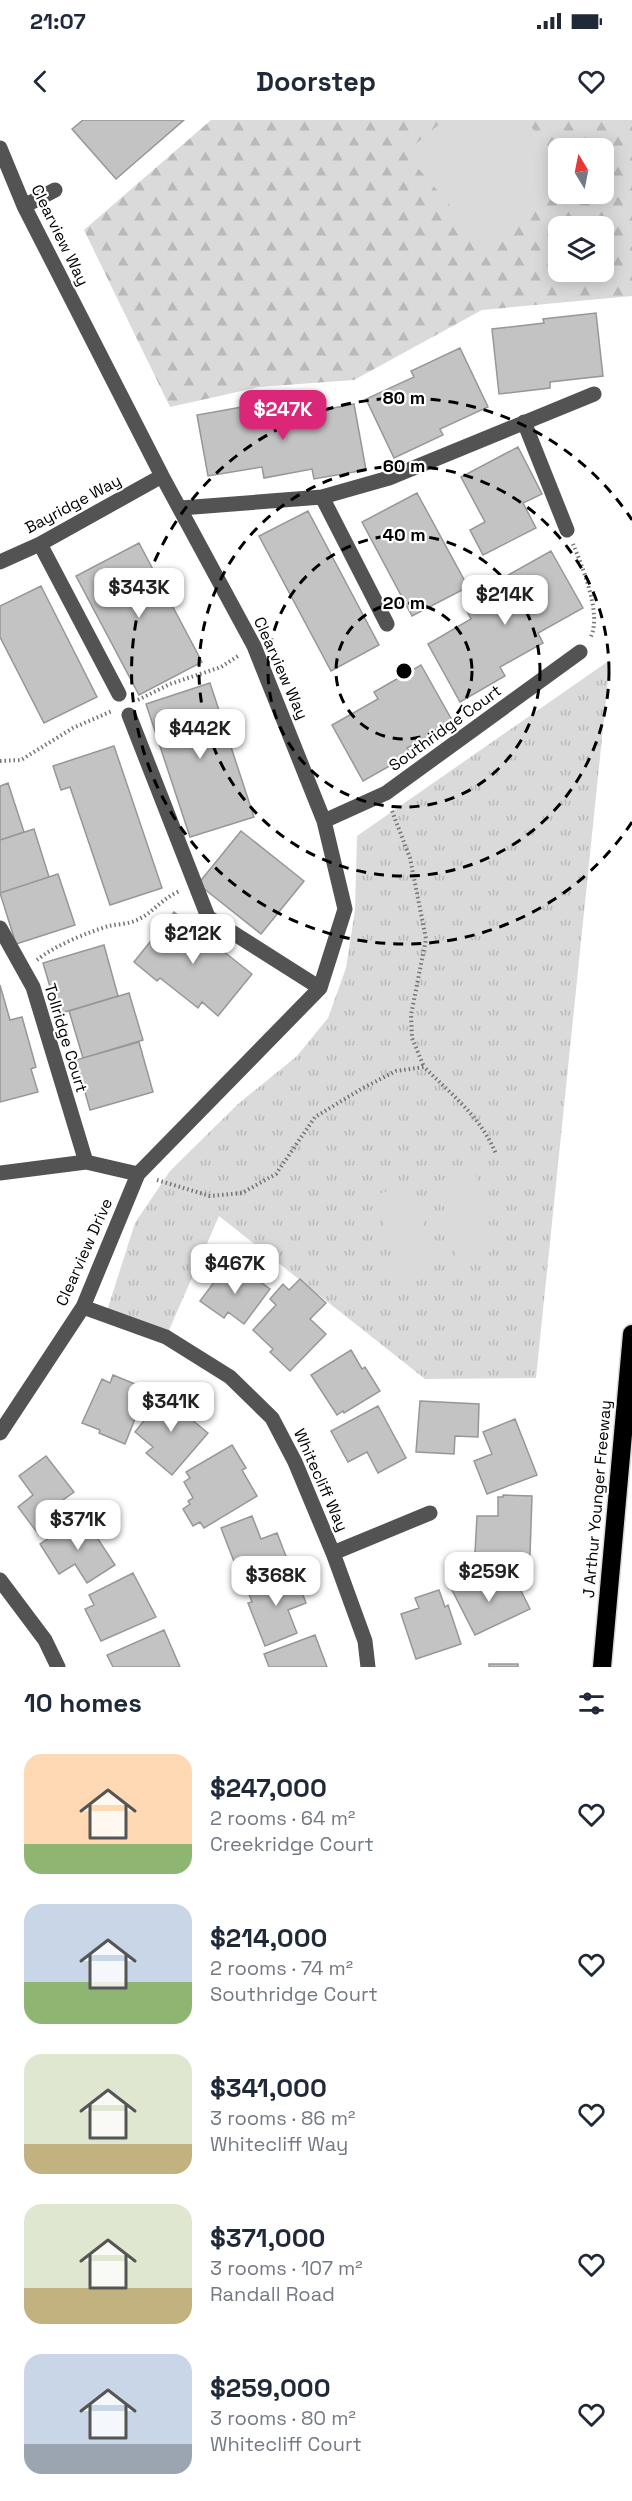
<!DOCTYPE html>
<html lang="en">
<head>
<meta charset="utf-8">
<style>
	:root { --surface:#fff; --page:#f6f6f7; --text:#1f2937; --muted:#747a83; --accent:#db2777 }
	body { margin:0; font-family:"Space Grotesk",sans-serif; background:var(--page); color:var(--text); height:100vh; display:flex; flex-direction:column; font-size:22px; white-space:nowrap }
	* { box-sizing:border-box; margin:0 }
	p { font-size:20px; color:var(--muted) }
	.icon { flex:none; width:33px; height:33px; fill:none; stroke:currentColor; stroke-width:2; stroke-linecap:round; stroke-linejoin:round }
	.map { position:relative; height:1547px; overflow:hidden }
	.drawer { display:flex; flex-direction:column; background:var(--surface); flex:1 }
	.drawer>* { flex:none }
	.needle { width:39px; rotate:350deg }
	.buttons { position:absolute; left:548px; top:18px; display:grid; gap:12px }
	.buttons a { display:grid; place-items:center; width:66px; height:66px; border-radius:12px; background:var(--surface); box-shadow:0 3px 15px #0003; font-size:30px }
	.price { position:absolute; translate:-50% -51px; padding:0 14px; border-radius:12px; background:#fff; color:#222; font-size:20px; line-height:39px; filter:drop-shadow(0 2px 3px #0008) }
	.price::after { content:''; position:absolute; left:50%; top:36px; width:18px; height:14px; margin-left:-9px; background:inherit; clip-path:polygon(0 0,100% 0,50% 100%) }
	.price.on { background:var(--accent); color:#fff }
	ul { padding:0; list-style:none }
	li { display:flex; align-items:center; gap:18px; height:150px; padding:0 24px }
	li span { display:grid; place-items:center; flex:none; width:168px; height:120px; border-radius:18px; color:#555 }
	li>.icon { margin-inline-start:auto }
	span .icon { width:72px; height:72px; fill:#fffc; stroke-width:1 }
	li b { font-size:26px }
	h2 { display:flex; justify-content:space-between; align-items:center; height:72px; padding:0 24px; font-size:26px }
	.status { display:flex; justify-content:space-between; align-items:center; height:42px; padding:0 30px; background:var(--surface); direction:ltr }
	.status svg { height:16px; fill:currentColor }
	header { display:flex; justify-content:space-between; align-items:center; height:78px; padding:0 24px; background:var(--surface); font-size:27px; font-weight:800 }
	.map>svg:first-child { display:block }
	.forest { fill:url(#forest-firs); fill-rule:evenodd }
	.park { fill:url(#park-tufts) }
	.garden { fill:#dadada }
	.building { fill:#c3c3c3; stroke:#979797; stroke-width:1.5 }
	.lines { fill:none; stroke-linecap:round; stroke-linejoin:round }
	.highway-casing { stroke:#dbdbdb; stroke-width:21 }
	.path { stroke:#757575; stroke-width:4; stroke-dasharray:1.5 3; stroke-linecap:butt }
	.minor { stroke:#535353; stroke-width:15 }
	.highway { stroke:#000; stroke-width:18 }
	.ring { fill:none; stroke:#000; stroke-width:3; stroke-dasharray:10 8 }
	.labels { text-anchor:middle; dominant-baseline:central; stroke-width:4.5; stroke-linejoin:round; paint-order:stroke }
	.street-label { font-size:16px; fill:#000; stroke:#fff }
	.centre { fill:#000; stroke:#fff; stroke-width:3 }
	.ring-label { font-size:18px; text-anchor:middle; font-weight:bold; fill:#000; stroke:#fff; stroke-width:4.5; stroke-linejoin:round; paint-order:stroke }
</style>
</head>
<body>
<div class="status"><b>21:07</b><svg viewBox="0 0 49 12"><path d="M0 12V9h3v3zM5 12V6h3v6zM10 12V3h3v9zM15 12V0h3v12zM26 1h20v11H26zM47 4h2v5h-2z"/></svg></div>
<header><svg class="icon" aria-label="back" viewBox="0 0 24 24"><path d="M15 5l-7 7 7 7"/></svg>Doorstep<svg class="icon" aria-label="heart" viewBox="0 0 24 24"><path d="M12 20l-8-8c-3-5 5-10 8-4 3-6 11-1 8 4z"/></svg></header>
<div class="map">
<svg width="632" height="1547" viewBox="0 0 632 1547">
	<defs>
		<pattern id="forest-firs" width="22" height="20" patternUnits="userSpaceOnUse" patternTransform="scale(1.5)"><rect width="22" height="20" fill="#dadada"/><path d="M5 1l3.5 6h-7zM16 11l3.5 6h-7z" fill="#b9b9b9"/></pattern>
		<pattern id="park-tufts" width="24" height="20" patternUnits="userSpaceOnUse" patternTransform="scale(1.5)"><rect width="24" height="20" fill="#dadada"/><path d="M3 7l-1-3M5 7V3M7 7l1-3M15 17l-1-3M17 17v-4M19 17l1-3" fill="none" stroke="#b9b9b9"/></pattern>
	</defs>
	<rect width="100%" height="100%" fill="#fff"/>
	<!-- forest -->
	<path class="forest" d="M211,0H632V176L482,190L354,260L259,267L170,287L84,110ZM558,28H603V74H558ZM558,106H603V152H558Z"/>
	<!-- park -->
	<path class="park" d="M610,540L536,1258L425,1259L219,1096L166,1217L106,1194L135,1103L170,1051L238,984L297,936L328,898L346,848L355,790L357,716Z"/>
	<!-- garden -->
	<path class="garden" d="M444,0H525L558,38V66L486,127L405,33Z
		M475,1052L493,1131L457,1140L438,1061Z
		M414,1065L433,1145L396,1153L377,1074Z"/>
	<!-- building -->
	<path class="building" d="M83,0H184L116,59L72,9Z
		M596,193L603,256L550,262V268L499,274L492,209L544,203L543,199Z
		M460,228L488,287L440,309L443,315L394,338L366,279L414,257L411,251Z
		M301,284L303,294L354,284L366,350L314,359L312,349L264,358L262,347L208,356L197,295L248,286L249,294Z
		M518,327L542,374L523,383L536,408L483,435L470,410L485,402L461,357Z
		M417,373L468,467L412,496L362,402Z
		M308,391L379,525L331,551L259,416Z
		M139,423L202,542L139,575L76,456Z
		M551,431L583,488L538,513L543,523L500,547L505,556L460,582L428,524L471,499L467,491L509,467L503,458Z
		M41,466L97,577L44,603L0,517V486Z
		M421,545L453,602L407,628L411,634L363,661L332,605L378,579L374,572Z
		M210,563L254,697L190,717L146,584Z
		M114,626L162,768L110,785L70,667L61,670L53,646Z
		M8,663L24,712L0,720V666Z
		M34,709L49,757L0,773V720Z
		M241,711L304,761L261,814L198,764Z
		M58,754L75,805L16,824L0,773Z
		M174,792L252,854L218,896L202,882L198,888L160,858L157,861L134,842Z
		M104,825L118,876L58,894L43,843Z
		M0,865L10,900L22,897L36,947L31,949L38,972L0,982Z
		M129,873L143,920L83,938L69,891Z
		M139,922L153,972L90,990L76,940Z
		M227,1145L243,1156L246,1152L270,1169L244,1204L228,1192L224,1198L200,1181Z
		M300,1159L326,1183L310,1199L326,1214L290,1251L270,1232L273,1229L253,1210L276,1185L270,1179L283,1164L289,1170Z
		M351,1230L362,1249L365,1247L380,1271L344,1293L343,1291L337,1295L311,1255Z
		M113,1255L147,1269L125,1324L99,1313L100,1310L82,1303L102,1259L110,1263Z
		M168,1271L190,1289L185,1294L208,1313L172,1355L146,1333L153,1327L135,1312Z
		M420,1281L479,1284L478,1317L455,1316L454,1334L416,1332Z
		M378,1286L406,1338L378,1353L367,1332L348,1342L331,1311Z
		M515,1299L537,1355L487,1374L474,1341L492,1334L483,1312Z
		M232,1325L246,1348L242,1350L257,1376L204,1408L200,1402L193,1406L183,1389L190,1384L188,1381L193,1378L184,1362L190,1358L186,1352Z
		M46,1336L74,1372L63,1380L71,1391L39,1415L18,1387L33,1375L19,1356Z
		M503,1375L532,1376L530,1435L475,1433L477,1396H498V1377H503Z
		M83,1396L115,1445L87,1463L75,1444L59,1454L40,1424Z
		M252,1396L261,1419L277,1413L289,1444L242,1462L221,1408Z
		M294,1451L306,1483L288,1490L297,1513L265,1526L248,1483L252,1482L247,1469Z
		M484,1452L493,1472L516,1461L530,1489L475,1515L451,1468Z
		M133,1453L156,1497L101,1521L85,1489L94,1485L89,1475Z
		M439,1470L445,1487L448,1485L461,1524L416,1539L401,1494L419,1488L415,1478Z
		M164,1510L180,1547H113L107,1535Z
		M315,1515L327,1547H269L264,1534Z
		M489,1544H518V1547H489Z"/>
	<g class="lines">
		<defs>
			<path id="highway" d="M602,1547L632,1214"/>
		</defs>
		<!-- highway casing -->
		<use href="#highway" class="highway-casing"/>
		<!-- path -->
		<path class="path" d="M573,424C582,446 603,496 590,518
			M138,580L170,564L221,547L238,536
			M0,641L21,640L73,608L112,591
			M392,691L410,738L426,819L411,895L412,918L424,947
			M37,840C54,826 88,812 109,806C118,804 129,804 137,800C153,793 162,778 180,771
			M157,1060L210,1076L242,1073L276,1054L315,997L363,968L396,951L424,947C452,975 481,997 496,1034"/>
		<!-- minor -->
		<path class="minor" d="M0,28L24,86L162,356L254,526L324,701L345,789L320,868L138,1054L83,1187L0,1313
			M24,86L55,70
			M524,302L567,410
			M322,377L387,504
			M181,388L322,377L389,358L594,274
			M40,424L119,574
			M0,442L40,424L162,356
			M129,595L208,797L320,868
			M324,701L386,673L580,532
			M0,808L33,867L86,1042
			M0,1053L86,1042L138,1054
			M83,1187L166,1217L230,1257L272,1298L295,1342L333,1433L365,1521L368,1547
			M333,1433L430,1393
			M0,1460L45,1520L58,1547"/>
		<!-- highway -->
		<use href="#highway" class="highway"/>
	</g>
	<!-- distance rings -->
	<g class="ring">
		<circle cx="404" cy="551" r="68"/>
		<circle cx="404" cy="551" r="136"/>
		<circle cx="404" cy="551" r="205"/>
		<path d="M632 702A273 273 0 1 1 632 400"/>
	</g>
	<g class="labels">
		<!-- street labels -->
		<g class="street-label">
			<text transform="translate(60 115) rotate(64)">Clearview Way</text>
			<text transform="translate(73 384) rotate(-28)">Bayridge Way</text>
			<text transform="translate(281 548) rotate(66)">Clearview Way</text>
			<text transform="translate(445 608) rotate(-36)">Southridge Court</text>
			<text transform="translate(66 918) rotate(73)">Tollridge Court</text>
			<text transform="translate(84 1132) rotate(-66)">Clearview Drive</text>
			<text transform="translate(321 1360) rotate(66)">Whitecliff Way</text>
			<text transform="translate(597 1379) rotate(-85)">J Arthur Younger Freeway</text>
		</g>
	</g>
	<circle cx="404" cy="551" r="9" class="centre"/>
	<g class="ring-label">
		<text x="404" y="284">80 m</text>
		<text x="404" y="352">60 m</text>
		<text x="404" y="421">40 m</text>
		<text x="404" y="489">20 m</text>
	</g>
</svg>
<div class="buttons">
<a><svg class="needle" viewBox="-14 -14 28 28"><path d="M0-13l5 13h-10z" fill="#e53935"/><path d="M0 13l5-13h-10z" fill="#747a83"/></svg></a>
<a><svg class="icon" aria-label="layers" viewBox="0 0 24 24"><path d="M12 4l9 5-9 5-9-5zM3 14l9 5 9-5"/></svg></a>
</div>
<b class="price on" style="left:283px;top:321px">$247K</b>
<b class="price" style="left:139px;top:499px">$343K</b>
<b class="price" style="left:505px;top:506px">$214K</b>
<b class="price" style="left:200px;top:640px">$442K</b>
<b class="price" style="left:193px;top:845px">$212K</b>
<b class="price" style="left:235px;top:1175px">$467K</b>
<b class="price" style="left:171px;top:1313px">$341K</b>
<b class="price" style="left:78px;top:1431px">$371K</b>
<b class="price" style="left:489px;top:1483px">$259K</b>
<b class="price" style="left:276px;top:1487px">$368K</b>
</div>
<section class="drawer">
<h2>10 homes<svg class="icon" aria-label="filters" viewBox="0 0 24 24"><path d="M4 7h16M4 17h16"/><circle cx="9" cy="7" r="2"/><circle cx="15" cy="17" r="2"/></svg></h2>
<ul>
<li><span style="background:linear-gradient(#ffd9b3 75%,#8fb573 0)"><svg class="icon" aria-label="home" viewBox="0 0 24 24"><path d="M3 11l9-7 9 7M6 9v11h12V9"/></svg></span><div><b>$247,000</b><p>2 rooms · 64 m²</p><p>Creekridge Court</p></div><svg class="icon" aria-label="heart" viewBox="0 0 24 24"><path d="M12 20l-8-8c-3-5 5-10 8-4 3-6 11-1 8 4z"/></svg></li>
<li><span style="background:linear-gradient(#c9d6e8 65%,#8fb573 0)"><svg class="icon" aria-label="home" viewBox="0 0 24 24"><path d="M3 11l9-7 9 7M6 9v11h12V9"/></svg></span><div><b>$214,000</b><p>2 rooms · 74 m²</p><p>Southridge Court</p></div><svg class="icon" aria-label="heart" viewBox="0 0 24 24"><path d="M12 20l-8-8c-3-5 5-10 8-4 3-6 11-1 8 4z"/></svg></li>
<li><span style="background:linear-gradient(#dfe7d0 75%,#c2b280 0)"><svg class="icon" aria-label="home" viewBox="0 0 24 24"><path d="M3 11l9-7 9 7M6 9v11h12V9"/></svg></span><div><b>$341,000</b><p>3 rooms · 86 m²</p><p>Whitecliff Way</p></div><svg class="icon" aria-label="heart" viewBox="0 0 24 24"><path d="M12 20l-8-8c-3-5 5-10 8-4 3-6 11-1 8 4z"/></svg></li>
<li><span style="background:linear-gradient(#dfe7d0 70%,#c2b280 0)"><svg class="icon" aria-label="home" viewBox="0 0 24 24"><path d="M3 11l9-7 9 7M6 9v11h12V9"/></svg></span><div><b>$371,000</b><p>3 rooms · 107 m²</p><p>Randall Road</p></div><svg class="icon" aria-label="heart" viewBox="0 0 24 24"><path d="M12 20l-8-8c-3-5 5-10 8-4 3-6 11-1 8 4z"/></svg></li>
<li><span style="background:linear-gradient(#c9d6e8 75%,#9aa5b1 0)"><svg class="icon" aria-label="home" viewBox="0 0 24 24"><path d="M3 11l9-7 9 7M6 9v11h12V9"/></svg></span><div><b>$259,000</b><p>3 rooms · 80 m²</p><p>Whitecliff Court</p></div><svg class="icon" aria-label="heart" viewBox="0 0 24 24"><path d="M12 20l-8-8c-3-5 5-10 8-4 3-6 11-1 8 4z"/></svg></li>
</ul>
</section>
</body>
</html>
